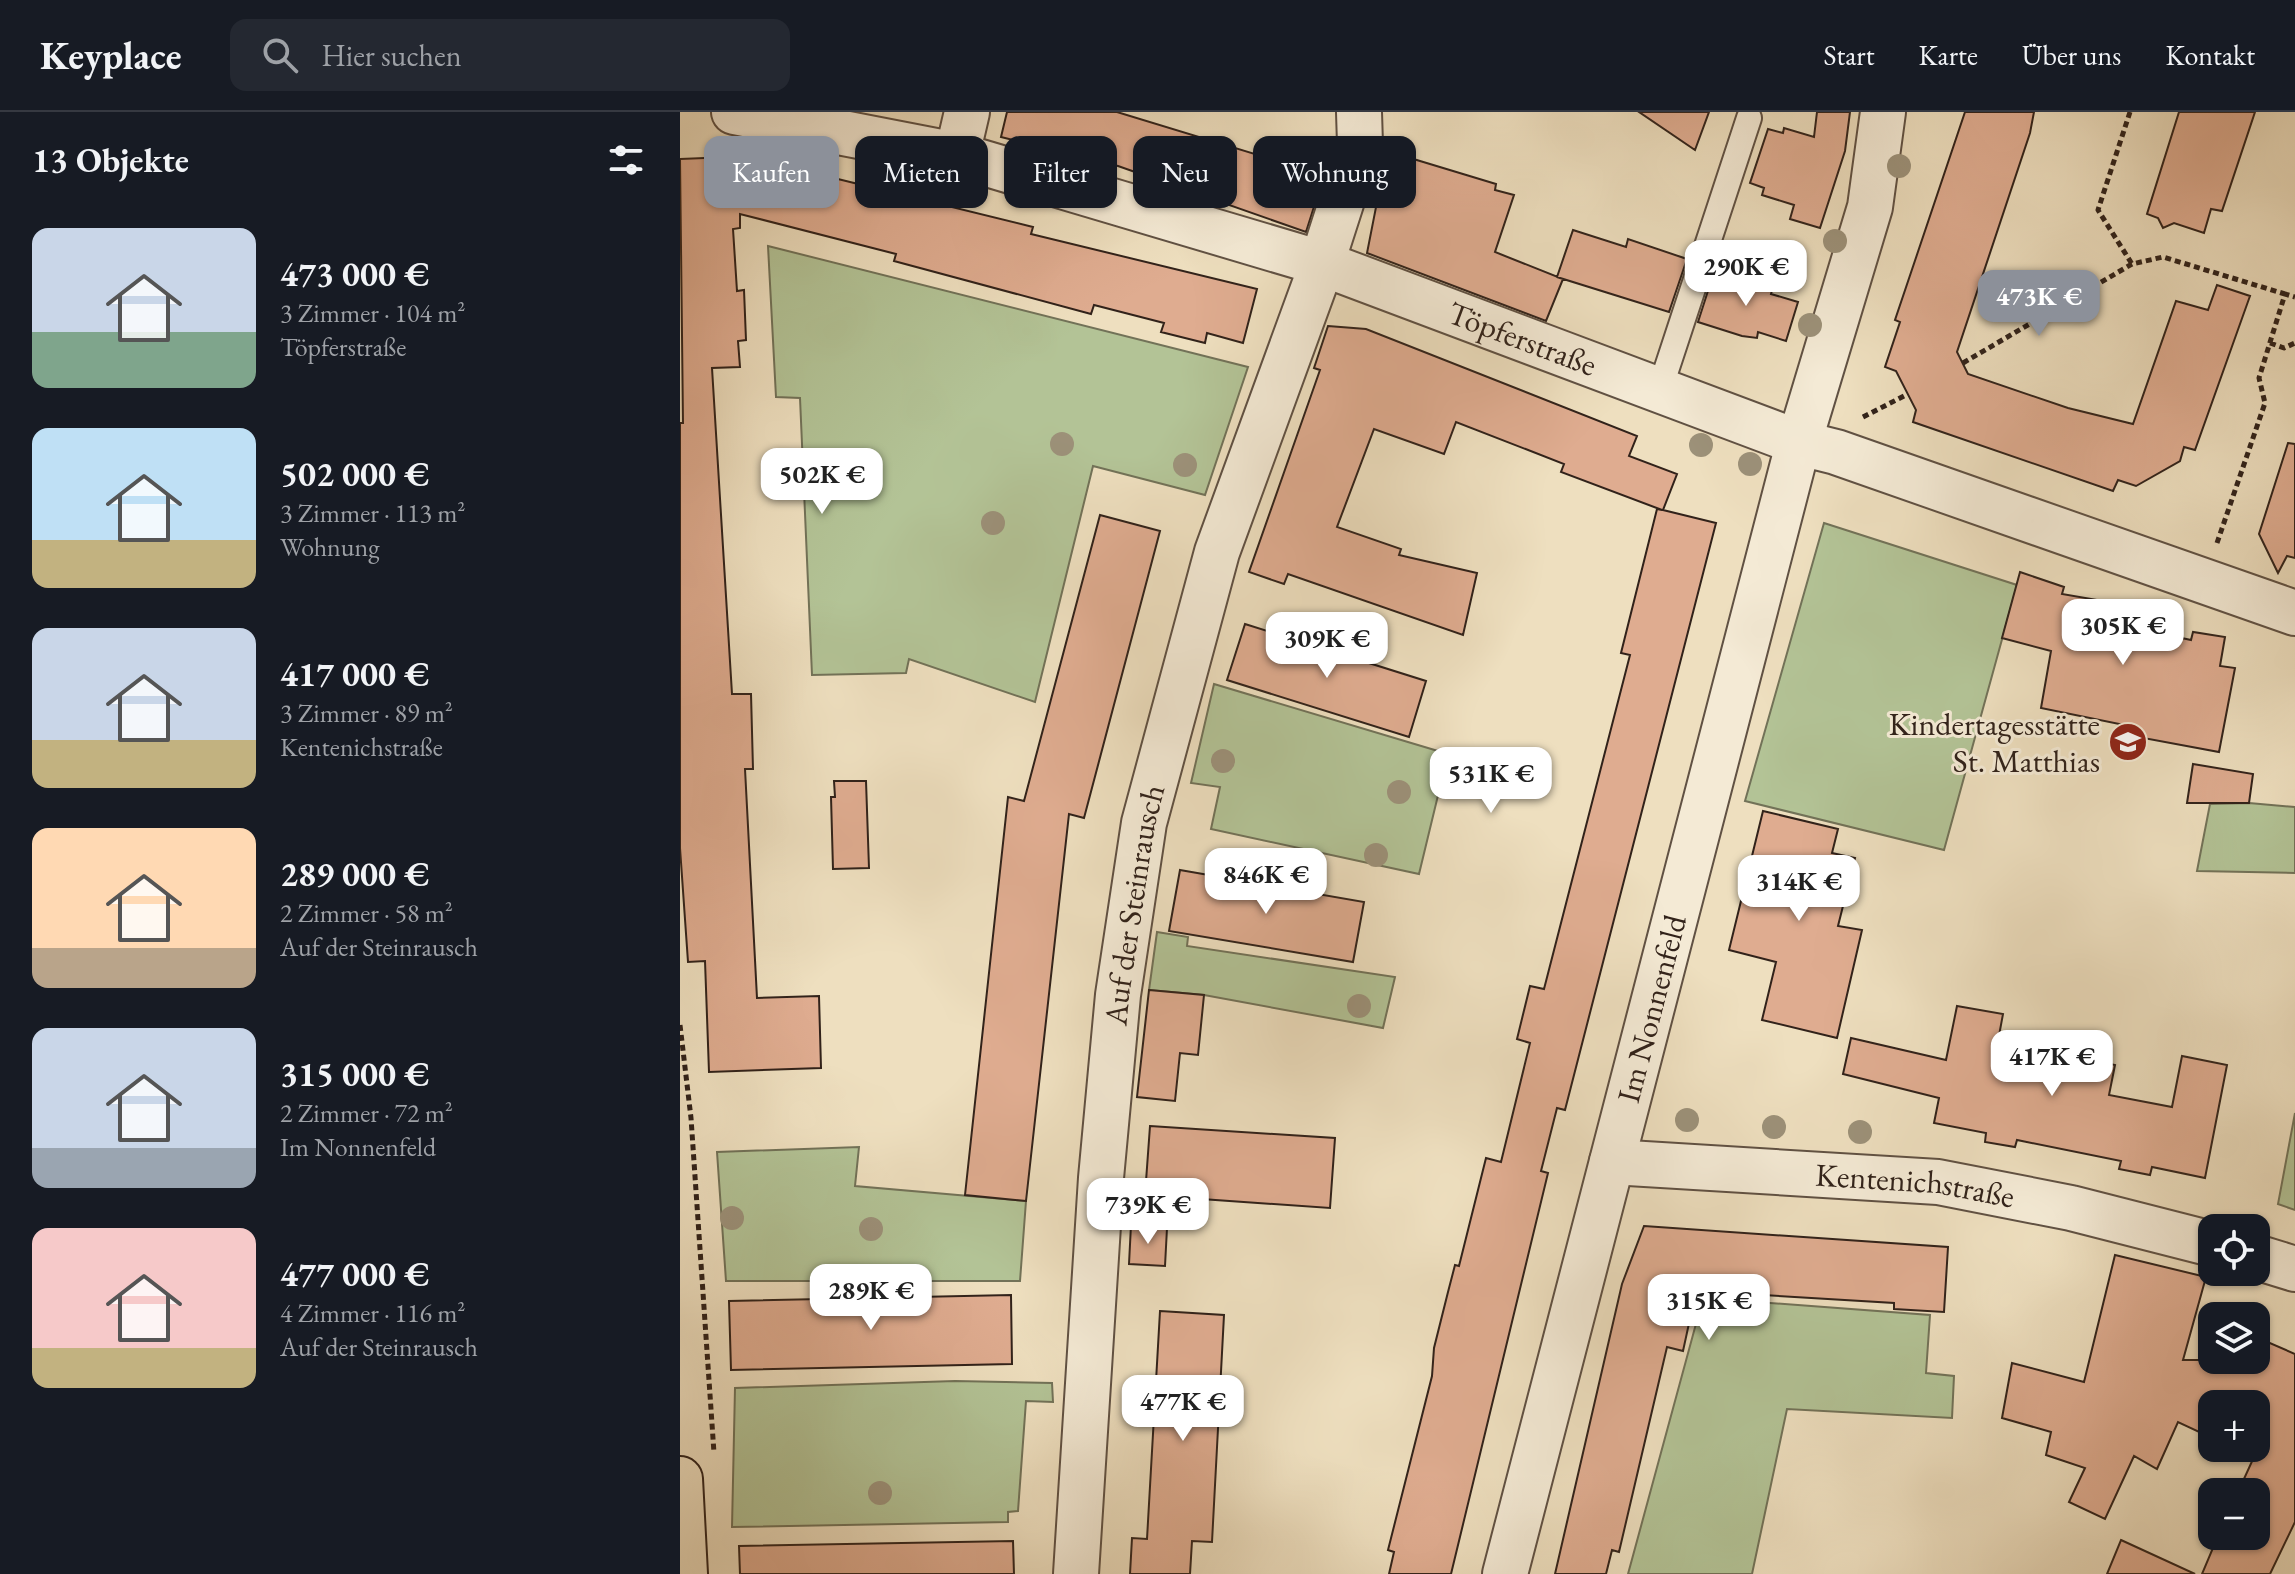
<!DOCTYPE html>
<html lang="de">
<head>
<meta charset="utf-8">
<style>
	:root { --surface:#171b24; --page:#242831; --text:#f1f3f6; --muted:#9ea1a6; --line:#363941; --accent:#8c9099 }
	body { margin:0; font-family:"EB Garamond",serif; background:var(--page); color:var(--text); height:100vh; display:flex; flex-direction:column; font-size:30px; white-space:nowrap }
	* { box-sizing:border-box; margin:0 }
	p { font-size:26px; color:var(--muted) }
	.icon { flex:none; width:44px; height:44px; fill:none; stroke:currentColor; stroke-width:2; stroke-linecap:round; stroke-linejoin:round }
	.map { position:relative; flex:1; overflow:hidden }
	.sheet { display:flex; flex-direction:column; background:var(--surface); width:680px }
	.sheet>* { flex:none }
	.banner { position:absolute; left:24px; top:24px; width:760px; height:72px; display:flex; gap:16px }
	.controls { position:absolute; left:1518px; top:1102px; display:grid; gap:16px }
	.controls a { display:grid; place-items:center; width:72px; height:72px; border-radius:16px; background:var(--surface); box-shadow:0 2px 6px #0004; font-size:40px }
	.price { position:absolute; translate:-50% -68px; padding:0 18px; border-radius:16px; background:#fff; color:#222; font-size:26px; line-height:52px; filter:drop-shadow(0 2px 4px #0008) }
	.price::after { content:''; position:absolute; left:50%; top:48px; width:24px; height:18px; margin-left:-12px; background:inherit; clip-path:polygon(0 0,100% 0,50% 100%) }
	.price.on { background:var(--accent); color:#fff }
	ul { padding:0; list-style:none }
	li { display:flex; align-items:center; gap:24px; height:200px; padding:0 32px }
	li span { display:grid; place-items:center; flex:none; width:224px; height:160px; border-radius:16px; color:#555 }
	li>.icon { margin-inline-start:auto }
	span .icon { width:96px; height:96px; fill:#fffc; stroke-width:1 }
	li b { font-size:34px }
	h2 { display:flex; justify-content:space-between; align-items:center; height:96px; padding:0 32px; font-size:34px }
	.tag { padding:0 28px; border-radius:16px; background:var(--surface); box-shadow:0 2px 6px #0004; font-size:28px; line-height:72px }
	.tag.on { background:var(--accent); color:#fff }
	header { display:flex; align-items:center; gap:48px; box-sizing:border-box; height:112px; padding:0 40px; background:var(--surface); border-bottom:2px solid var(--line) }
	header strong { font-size:38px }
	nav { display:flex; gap:44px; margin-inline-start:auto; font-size:28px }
	.search { width:560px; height:72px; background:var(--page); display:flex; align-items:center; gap:20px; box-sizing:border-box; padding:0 28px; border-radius:16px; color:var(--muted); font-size:30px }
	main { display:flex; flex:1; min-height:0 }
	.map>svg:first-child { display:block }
	.green { fill:#b3c396; stroke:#727258; stroke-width:2 }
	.building { fill:#dfac90; stroke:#31221a; stroke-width:2 }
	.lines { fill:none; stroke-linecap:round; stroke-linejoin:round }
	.lane-casing { stroke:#605143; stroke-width:28 }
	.street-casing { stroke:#605143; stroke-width:48 }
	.primary-casing { stroke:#31221a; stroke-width:48 }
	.path { stroke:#31221a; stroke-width:5; stroke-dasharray:6 4; stroke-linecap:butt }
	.lane { stroke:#f4ead5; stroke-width:24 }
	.street { stroke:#f4ead5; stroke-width:44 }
	.primary { stroke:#eedfbf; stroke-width:44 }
	.tree { fill:#9c9179 }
	.labels { text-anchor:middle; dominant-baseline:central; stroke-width:6; stroke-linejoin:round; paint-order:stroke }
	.street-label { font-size:32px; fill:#31221a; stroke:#f4ead5 }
	.poi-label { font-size:32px; fill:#31221a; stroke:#f4ead5; text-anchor:end }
</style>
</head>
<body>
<header>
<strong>Keyplace</strong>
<div class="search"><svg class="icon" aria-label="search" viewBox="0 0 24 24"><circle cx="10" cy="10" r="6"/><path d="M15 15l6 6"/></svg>Hier suchen</div>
<nav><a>Start</a><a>Karte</a><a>Über uns</a><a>Kontakt</a></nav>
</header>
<main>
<section class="sheet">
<h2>13 Objekte<svg class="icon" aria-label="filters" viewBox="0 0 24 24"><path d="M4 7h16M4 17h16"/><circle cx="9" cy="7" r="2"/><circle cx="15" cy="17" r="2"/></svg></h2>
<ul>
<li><span style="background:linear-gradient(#c9d6e8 65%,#7fa58c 0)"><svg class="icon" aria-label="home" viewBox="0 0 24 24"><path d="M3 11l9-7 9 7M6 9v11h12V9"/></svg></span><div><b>473 000 €</b><p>3 Zimmer · 104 m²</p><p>Töpferstraße</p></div></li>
<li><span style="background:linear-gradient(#bfe0f5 70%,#c2b280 0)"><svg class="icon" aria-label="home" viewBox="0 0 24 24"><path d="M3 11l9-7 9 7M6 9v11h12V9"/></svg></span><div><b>502 000 €</b><p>3 Zimmer · 113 m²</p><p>Wohnung</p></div></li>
<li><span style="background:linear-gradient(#c9d6e8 70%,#c2b280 0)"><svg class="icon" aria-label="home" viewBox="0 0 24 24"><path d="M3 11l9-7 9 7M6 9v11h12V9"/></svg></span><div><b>417 000 €</b><p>3 Zimmer · 89 m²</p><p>Kentenichstraße</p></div></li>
<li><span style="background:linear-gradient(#ffd9b3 75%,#b9a48a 0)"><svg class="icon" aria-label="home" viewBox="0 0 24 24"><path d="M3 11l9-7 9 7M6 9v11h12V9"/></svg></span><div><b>289 000 €</b><p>2 Zimmer · 58 m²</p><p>Auf der Steinrausch</p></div></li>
<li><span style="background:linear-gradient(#c9d6e8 75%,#9aa5b1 0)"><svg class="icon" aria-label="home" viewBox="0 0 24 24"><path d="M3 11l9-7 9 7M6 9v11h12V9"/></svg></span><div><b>315 000 €</b><p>2 Zimmer · 72 m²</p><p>Im Nonnenfeld</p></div></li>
<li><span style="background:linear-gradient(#f6c9c9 75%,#c2b280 0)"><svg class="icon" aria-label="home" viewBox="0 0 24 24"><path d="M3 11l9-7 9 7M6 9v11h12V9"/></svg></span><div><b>477 000 €</b><p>4 Zimmer · 116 m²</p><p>Auf der Steinrausch</p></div></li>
</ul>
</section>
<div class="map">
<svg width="1615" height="1462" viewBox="0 0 1615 1462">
	<rect width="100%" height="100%" fill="#eedfbf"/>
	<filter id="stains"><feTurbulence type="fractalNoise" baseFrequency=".0025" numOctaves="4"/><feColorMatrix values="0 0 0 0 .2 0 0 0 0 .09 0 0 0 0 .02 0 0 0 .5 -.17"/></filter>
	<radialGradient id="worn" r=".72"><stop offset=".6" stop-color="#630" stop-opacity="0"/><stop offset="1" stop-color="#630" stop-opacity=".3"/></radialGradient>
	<!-- green -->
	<path class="green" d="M88,134L568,255L525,383L413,354L355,590L229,547L226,561L132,563L120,286L96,285Z
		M1144,411L1337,473L1264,738L1065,689Z
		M534,572L768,642L739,762L531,717L540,675L511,671Z
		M1569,691L1615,695V761L1517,759L1530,692Z
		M477,820L508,825L507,834L715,865L703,916L524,883L469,878Z
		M1615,1001V1098L1598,1092Z
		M179,1035L175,1074L346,1089L340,1169H46L37,1040Z
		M1023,1186L1250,1203L1246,1261L1274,1264L1272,1306L1107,1297L1072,1462H948Z
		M275,1269L372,1271L373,1290L346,1289L338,1399L328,1400V1410L52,1415L55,1276Z"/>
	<!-- building -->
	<path class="building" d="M327,0H437L644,63L626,120L438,54L321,25Z
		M959,0H1029L1015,38Z
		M1137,0H1170L1165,39L1140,116L1110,107L1114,93L1082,83L1084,76L1070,71L1088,17L1103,21L1104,16L1134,25Z
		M1285,0H1354L1350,21L1277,240L1288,262L1388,296L1453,312L1496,189L1528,198L1537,173L1570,184L1515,338L1504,335L1500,349L1456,374L1438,368L1433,379L1233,310L1236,298L1216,259L1205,255L1220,210L1215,208Z
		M1499,0H1575L1542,99L1531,97L1524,121L1494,111L1483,116L1478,106L1467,102Z
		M707,39L816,72L815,78L834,83L815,140L883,167L866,209L687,141Z
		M49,45L50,70L107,65L109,55L353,115L351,122L577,177L563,231L527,221L525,231L481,220L484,211L414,193L411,202L214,149L216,142L60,102V116L53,117L57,179L64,178L66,228L58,229L60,255L32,256L52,582H71L73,657H65L77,886L139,884L141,956L29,960L25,849L8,850L0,736V311H3L0,47Z
		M893,118L946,135L948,127L1007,147L989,200L877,165Z
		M1035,157L1093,175L1091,182L1118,190L1106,229L1078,220L1077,226L1062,224L1018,210Z
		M648,214L686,217L957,324L949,344L997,362L983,398L1036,411L885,998L877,996L861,1059L868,1061L771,1462H709L714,1440L708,1438L752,1264L754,1236L768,1180L775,1153L779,1154L806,1046L821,1050L850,931L837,927L850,874L864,877L950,543L941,541L977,397L982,398L881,360L884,352L776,310L764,342L694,317L657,415L721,437L719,443L797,461L783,523L608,462L604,472L569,460L640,258L634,256Z
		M1608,331L1615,332V446L1607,444L1598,461L1579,422Z
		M420,403L480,419L404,706L389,702L346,1089L285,1083L328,685L344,689Z
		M1340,460L1384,475L1382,482L1429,490L1428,503L1451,508V515L1511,528L1513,520L1545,525L1540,554L1555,556L1539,640L1458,625L1459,616L1361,596L1371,539L1322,526Z
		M565,512L746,569L729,625L547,568Z
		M1513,652L1573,662L1569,691H1507Z
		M154,669H186L189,756L153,757L151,685H155Z
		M1083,699L1158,717L1152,741L1175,746L1158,814L1182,818L1157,926L1082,908L1096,850L1049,838Z
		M500,758L684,790L673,850L489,819Z
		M469,878L524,883L518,943L500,941L495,989L457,985Z
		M1277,894L1323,902L1318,929L1435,953L1429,983L1492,995L1502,944L1547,953L1525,1066L1472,1055L1470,1063L1439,1057L1441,1049L1337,1028L1335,1035L1305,1030L1306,1021L1254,1011L1259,986L1163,962L1171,926L1266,948Z
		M470,1014L655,1026L650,1096L465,1083Z
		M451,1113L487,1116L485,1154L449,1152Z
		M964,1114L1268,1135L1264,1200L1214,1197V1191L1016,1179L1003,1239L987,1235L939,1440L932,1438L926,1462H875L942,1172Z
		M1435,1143L1526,1165L1503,1248H1576V1225L1615,1242V1410L1590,1462H1522L1538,1424H1576V1380H1558L1574,1345L1554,1336H1576V1292H1532V1326L1498,1310L1477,1357L1454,1344L1425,1407L1389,1390L1405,1356L1366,1343L1371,1320L1322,1306L1332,1251L1404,1270Z
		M331,1183L332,1252L51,1258L49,1189Z
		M480,1199L544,1203L532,1430L512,1429L510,1462H450L452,1426L467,1427Z
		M1441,1428L1515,1462H1427Z
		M333,1429L334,1462H60L59,1434Z"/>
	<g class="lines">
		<defs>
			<path id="lane" d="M979,280L1069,6"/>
			<g id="street">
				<path id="s1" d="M54,0L277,43L641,151L1120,331L1156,340L1615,501"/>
				<path d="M277,43L287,0"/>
				<path id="s2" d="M932,1050L1258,1070L1391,1096L1532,1132"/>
				<path d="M1576,1145L1615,1157"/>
				<path id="s3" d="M396,1462L421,1066L438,883L464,711L537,440L637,166L680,32L679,0"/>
				<path id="s4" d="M825,1462L1115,344L1190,95L1203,0"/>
			</g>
			<path id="primary" d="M0,1367L5,1462"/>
		</defs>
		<!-- lane casing -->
		<use href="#lane" class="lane-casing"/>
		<!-- street casing -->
		<use href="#street" class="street-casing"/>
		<!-- primary casing -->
		<use href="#primary" class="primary-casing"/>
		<!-- path -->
		<path class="path" d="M1450,0L1418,98L1452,152
			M1590,231L1604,236L1615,231
			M1283,251L1452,152L1483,145L1605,182
			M1183,305L1228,282
			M1537,431L1585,291L1579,266L1605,182L1615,185
			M0,913L11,1006L34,1341"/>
		<!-- lane -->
		<use href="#lane" class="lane"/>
		<!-- street -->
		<use href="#street" class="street"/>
		<!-- primary -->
		<use href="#primary" class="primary"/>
	</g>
	<!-- trees -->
	<g class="tree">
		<circle cx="1219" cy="54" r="12"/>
		<circle cx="1155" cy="129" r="12"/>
		<circle cx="1130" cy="213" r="12"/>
		<circle cx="382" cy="332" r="12"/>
		<circle cx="1021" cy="333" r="12"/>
		<circle cx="1070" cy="352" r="12"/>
		<circle cx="505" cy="353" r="12"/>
		<circle cx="313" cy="411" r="12"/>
		<circle cx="543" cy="649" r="12"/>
		<circle cx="719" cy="680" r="12"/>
		<circle cx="696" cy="743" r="12"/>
		<circle cx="679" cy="894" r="12"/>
		<circle cx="1007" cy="1008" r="12"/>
		<circle cx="1094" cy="1015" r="12"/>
		<circle cx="1180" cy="1020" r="12"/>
		<circle cx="52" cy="1106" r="12"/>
		<circle cx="191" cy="1117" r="12"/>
		<circle cx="200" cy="1381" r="12"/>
	</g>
	<!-- icons -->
	<defs>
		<symbol id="school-disc" viewBox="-11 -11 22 22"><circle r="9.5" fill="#8f2418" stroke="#f4ead5"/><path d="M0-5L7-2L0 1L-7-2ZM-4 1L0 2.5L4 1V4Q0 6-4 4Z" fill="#fff"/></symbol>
	</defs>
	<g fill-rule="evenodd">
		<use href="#school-disc" x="1426" y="608" width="44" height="44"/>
	</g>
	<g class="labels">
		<!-- street labels -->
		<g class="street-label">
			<text stroke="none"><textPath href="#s1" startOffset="822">Töpferstraße</textPath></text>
			<text stroke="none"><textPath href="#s3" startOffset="672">Auf der Steinrausch</textPath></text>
			<text stroke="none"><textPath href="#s4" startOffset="584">Im Nonnenfeld</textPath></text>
			<text stroke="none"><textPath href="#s2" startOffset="304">Kentenichstraße</textPath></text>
		</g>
		<!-- poi labels -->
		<g class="poi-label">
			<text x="1420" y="612">Kindertagesstätte<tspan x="1420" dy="37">St. Matthias</tspan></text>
		</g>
	</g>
	<rect width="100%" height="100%" filter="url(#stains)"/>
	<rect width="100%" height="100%" fill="url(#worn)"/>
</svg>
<div class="controls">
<a><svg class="icon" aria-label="locate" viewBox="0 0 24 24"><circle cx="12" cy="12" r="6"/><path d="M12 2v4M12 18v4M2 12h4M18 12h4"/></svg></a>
<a><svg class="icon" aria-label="layers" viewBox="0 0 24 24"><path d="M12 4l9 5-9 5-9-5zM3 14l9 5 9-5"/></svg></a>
<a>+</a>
<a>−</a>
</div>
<b class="price" style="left:1066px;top:196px">290K €</b>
<b class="price on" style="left:1359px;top:226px">473K €</b>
<b class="price" style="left:142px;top:404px">502K €</b>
<b class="price" style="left:1443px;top:555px">305K €</b>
<b class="price" style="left:647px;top:568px">309K €</b>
<b class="price" style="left:811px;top:703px">531K €</b>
<b class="price" style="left:586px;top:804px">846K €</b>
<b class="price" style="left:1119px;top:811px">314K €</b>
<b class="price" style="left:1372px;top:986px">417K €</b>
<b class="price" style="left:468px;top:1134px">739K €</b>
<b class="price" style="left:191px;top:1220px">289K €</b>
<b class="price" style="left:1029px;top:1230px">315K €</b>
<b class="price" style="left:503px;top:1331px">477K €</b>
<div class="banner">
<a class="tag on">Kaufen</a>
<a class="tag">Mieten</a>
<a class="tag">Filter</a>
<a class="tag">Neu</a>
<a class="tag">Wohnung</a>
</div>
</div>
</main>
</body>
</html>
